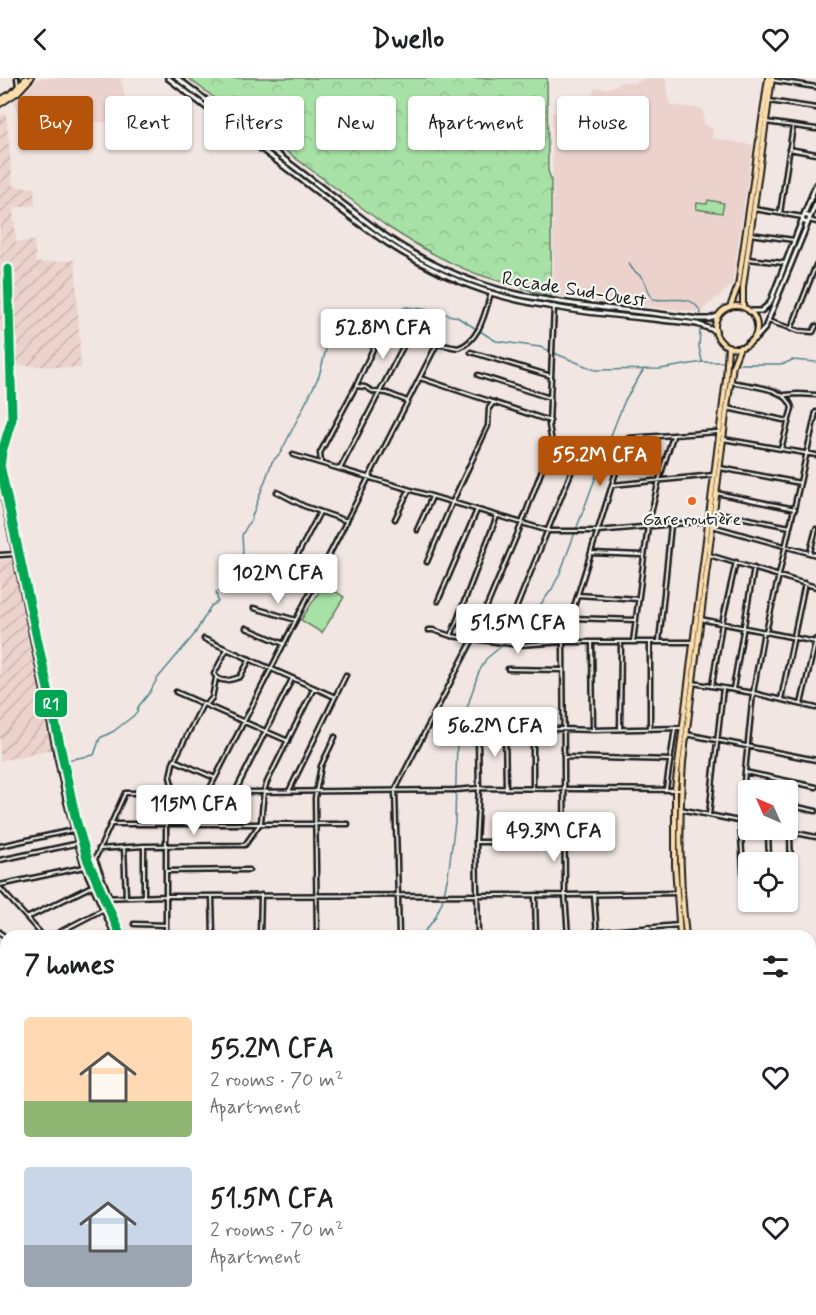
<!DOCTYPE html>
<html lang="en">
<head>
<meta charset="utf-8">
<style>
	:root { --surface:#fff; --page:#f2f2f2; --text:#202124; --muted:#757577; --accent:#b45309 }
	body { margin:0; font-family:Mynerve,sans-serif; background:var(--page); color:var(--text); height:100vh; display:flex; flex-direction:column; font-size:22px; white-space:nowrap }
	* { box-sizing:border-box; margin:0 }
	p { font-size:20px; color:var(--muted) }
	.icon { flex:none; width:33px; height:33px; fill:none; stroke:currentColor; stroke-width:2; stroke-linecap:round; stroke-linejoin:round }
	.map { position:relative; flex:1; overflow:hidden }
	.side { position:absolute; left:0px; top:852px; width:816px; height:386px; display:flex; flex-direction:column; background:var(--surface); border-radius:18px 18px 0 0; box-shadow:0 2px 4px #0004 }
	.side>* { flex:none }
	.top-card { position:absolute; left:18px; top:18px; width:780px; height:54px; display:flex; gap:12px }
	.needle { width:39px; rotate:315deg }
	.buttons { position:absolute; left:738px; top:702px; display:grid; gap:12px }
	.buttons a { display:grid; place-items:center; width:60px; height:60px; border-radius:6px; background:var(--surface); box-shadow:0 2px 4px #0004; font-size:30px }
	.price { position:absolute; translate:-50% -51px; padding:0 14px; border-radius:6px; background:#fff; color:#222; font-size:20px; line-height:39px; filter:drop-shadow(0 2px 3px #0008) }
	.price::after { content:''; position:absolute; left:50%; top:36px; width:18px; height:14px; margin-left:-9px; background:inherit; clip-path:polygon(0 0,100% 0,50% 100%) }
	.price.selected { background:var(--accent); color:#fff }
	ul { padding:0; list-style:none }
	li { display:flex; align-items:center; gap:18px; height:150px; padding:0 24px }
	li span { display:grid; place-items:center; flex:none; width:168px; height:120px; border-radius:6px; color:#555 }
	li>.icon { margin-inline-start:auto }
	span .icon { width:72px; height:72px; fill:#fffc; stroke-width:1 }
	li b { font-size:26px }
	h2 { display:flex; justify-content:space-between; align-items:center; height:72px; padding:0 24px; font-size:26px }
	.pill { padding:0 21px; border-radius:6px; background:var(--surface); box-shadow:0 2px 4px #0004; font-size:21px; line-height:54px }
	.pill.selected { background:var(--accent); color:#fff }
	header { display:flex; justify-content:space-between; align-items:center; height:78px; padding:0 24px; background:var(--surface); font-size:27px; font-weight:800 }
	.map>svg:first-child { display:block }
	.built { fill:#ecd2cd }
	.industrial { fill:url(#industrial-furrows) }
	.green { fill:#a8e1a6; stroke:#627e61; stroke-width:1.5 }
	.forest { fill:url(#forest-crowns); stroke:#627e61; stroke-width:1.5 }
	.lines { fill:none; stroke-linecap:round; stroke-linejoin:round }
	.stream { stroke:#53838b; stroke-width:1.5 }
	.street-casing { stroke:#1c1c1c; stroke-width:7 }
	.secondary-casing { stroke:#1c1c1c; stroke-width:8 }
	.primary-casing { stroke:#1c1c1c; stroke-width:8 }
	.street { stroke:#f6f6f2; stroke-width:2 }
	.secondary { stroke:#f6f6f2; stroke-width:3 }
	.primary { stroke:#faddab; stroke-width:4 }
	.rail { stroke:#1c1c1c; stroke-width:1.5 }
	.rail-1-casing { stroke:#f6f6f2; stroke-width:14 }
	.rail-1 { stroke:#00a651; stroke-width:9 }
	.bus-dot { fill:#f26522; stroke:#f6f6f2; stroke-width:2 }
	.labels { text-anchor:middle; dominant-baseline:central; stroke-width:4.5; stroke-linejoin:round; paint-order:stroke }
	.bus-label { font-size:18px; fill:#1c1c1c; stroke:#f6f6f2 }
	.street-label { font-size:20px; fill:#1c1c1c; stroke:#f6f6f2 }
	.line-badge { stroke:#f6f6f2; stroke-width:2 }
	.badge-label { font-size:16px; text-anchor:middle; font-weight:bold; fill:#fff }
</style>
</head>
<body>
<header><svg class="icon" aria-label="back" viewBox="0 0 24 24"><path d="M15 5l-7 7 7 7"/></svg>Dwello<svg class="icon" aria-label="heart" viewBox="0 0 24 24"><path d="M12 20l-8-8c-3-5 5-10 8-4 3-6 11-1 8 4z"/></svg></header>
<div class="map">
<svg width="816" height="1237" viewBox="0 0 816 1237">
	<defs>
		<pattern id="industrial-furrows" width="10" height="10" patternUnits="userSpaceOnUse" patternTransform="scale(1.5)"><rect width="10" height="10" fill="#ecd2cd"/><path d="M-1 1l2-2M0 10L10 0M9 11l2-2" fill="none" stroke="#cab4af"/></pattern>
		<pattern id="forest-crowns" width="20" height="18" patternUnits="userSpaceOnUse" patternTransform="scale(1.5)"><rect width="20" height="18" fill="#a8e1a6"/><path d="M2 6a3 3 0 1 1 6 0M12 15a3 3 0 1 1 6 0" fill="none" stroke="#90c08e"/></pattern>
	</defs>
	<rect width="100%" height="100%" fill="#f1e6e1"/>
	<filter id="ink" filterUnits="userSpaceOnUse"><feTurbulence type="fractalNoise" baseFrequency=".0167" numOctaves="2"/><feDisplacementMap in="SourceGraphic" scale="12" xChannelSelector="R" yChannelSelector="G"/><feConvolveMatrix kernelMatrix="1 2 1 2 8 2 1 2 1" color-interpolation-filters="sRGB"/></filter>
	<g filter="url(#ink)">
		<!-- built -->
		<path class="built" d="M39,0H121L130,44H99L50,40L22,50L14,23Z
			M648,0H666L670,27L703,31L704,46L713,51L712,60L753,67L732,207L700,234L554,218L552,35L566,32L578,23L591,21L595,10H609L623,4L634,5Z"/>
		<!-- industrial -->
		<path class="industrial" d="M6,36L13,108L34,110L35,127L13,130L16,164L34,163L36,185L75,182L81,290L11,287L10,253H0V38Z
			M13,481L52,671L0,683V482Z"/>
		<!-- green -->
		<path class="green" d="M708,122L724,125L722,135L696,131L697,125L707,126Z
			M324,506L344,519L322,555L301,542Z"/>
		<!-- forest -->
		<path class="forest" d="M188,0H547L548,93L551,101V220C527,210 504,205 480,197C446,185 414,166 385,147Z"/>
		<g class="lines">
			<!-- stream -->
			<path class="stream" d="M629,185C632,194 638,194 643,201C648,207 647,214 653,221C671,225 693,213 701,236
				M700,252L699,269L702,283
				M739,286H779L786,285L792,282L816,284
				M67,682L94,677L100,660L114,653L137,635L138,629L150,614L157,601L194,557L211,528L218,524L216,514L222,513L220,506L224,501L231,502L237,484L243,475L242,457L251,441L272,384L281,374L319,298L329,260L338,245L359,233L397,234L406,229L425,231L457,239L496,263L540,269L595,292L660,291L703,284H722
				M421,858L435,840L442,824L448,798L455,744L457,661L478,596L486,581L505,565L535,534L552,511L560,495L615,347L625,322L644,291"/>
			<defs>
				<path id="street" d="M17,0L18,9
					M771,2L816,9
					M769,23L816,30
					M766,44L816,51
					M789,71L816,76
					M754,131L803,139
					M780,135L793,48
					M809,142L816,144
					M750,156L794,162
					M748,181L784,185
					M768,243L799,253L813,254L816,248
					M791,251L816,187
					M471,274L551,298
					M478,297L550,320
					M420,300L550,343
					M731,304C749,308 787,309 792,330L781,371
					M356,308L365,309L374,314L387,315L407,323
					M785,317L798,316L816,317
					M727,330L788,343
					M723,361L816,377
					M293,377L549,453H598L707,443
					M321,385L320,375L356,308L379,258L384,256L458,270C480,263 485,234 491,215
					M720,390L800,405
					M340,391L407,261
					M0,405L66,723L84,789L115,858
					M612,407L714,397
					M277,414L304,428L347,443
					M716,415L795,431
					M714,434L790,449
					M395,441L409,412
					M712,448L816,477
					M417,452L432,419
					M810,474L816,451
					M591,475L642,477
					M0,477L15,476
					M709,477L816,509
					M427,484L452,425L488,348L489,330L494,324
					M315,506L287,497L320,434
					M578,517L638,521
					M438,523L477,432
					M254,530L296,542
					M571,540L636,542
					M700,541L816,564
					M246,550L284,566
					M428,552H433L451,558L519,567L563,564H692
					M766,554L816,334
					M451,558L497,438
					M204,561L335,619
					M592,564L593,651
					M633,564L648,448L659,402L673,358
					M659,564L671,447
					M502,565L579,375L575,367L552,365
					M650,565V651
					M227,571L214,596C220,606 231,602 240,599L250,581
					M508,591L563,592
					M693,605L753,615L816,630
					M712,608L722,545L736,484
					M733,611L754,490
					M176,614L288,663
					M781,621L805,505
					M801,626L816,561
					M206,627L212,620L216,600
					M505,650L506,710
					M620,651L621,565
					M686,656L816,682
					M564,679L671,682
					M174,682L215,700
					M745,694L816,709
					M533,711V650
					M666,711L675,650
					M289,713L346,597
					M166,714V858
					M174,714L170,699L173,685L203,626
					M208,714L437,266
					M235,714L292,601
					M743,719L748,720
					M788,727L816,733
					M680,731L748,745
					M709,737L723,610
					M111,746H348
					M768,752L769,784
					M781,752L816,759
					M790,753L791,800
					M477,764H564
					M0,768L73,752
					M144,768V819
					M124,769L126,819
					M99,771L144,768L245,767L261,744L264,713L267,704L314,610
					M0,782L75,766
					M166,793L249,792
					M744,806L740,743L753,615L764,553
					M0,807L84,789
					M0,810L43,858
					M535,817L536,858
					M594,817L597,858
					M212,818L213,858
					M98,820L166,818L565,817L676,815
					M110,820L95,781L125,715L455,712L479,710L681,712
					M27,840L92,808
					M134,846L166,847
					M648,849L649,858
					M0,854L6,861
					M597,854L679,847
					M52,858L102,832
					M106,858L113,854
					M260,858L261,817
					M317,858L315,720L321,688L335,659
					M399,858L395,712L473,561L522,445L552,365L549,347L554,228
					M478,858L476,764L479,710L478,663L484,651L488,649L593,652L681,650
					M568,858L565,817L563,564L626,362L629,360L718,354
					M0,881L6,878
					M810,896L816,894
					M0,913L6,910
					M0,935L6,942
					M810,951L816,949
					M0,953L6,949
					M810,977L816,975
					M0,980L6,976
					M810,1003L816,1001
					M0,1012L6,1007
					M810,1026L816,1024
					M810,1030L816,1046
					M0,1038L6,1045
					M810,1051L816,1049
					M0,1086L6,1080
					M810,1114L816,1133
					M0,1121L6,1128
					M810,1138L816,1136
					M0,1154L6,1161
					M810,1185L816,1186
					M101,1232L105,1237
					M149,1232L152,1237
					M221,1232L224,1237
					M282,1232L285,1237
					M386,1232L388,1237
					M416,1232L418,1237
					M447,1232L450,1237
					M477,1232L480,1237
					M672,1232L674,1237
					M731,1232L733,1237
					M757,1232L759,1237
					M360,1237L371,1232
					M571,1237L583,1232
					M637,1237L650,1232
					M707,1237L720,1232"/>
				<path id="secondary" d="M168,0C213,34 257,68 302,102C364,150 415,191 491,215C554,234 632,238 697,246L716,253
					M177,0L384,157C422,183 467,204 512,215C573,229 636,232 698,241H709L718,238
					M802.5 141a3.5 3.5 0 1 1 7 0a3.5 3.5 0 1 1-7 0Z
					M803,139L816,107
					M749,233H761L770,225L803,140
					M748,265L756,260L765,250L816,125"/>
				<path id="primary" d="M0,22L12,15L26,0
					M0,26L18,14L31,0
					M715 249a21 21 0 1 1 42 0a21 21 0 1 1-42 0Z
					M730,229L738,208L768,0
					M743,229V209L772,0
					M680,858L675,787V711L726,301L728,268
					M686,858C679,800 679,743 683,684L726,337L733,287L740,269
					M794,1232L796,1237"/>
			</defs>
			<!-- street casing -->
			<use href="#street" class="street-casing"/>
			<!-- secondary casing -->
			<use href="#secondary" class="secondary-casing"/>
			<!-- primary casing -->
			<use href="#primary" class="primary-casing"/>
			<!-- street -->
			<use href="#street" class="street"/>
			<!-- secondary -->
			<use href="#secondary" class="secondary"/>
			<!-- primary -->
			<use href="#primary" class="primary"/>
			<!-- rail -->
			<path class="rail" d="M0,389L2,374L12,341L8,191"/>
			<defs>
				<path id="rail-1" d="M0,387L76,742L88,783L121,858
					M0,389L2,374L12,341L8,191"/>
			</defs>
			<!-- rail-1 casing -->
			<use href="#rail-1" class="rail-1-casing"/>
			<!-- rail-1 -->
			<use href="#rail-1" class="rail-1"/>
		</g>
	</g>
	<!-- markers -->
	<circle class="bus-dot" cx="692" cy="423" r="5"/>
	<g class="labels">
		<!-- bus labels -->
		<g class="bus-label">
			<text x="692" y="442">Gare routière</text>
		</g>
		<!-- street labels -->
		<g class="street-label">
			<text transform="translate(574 212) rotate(9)">Rocade Sud-Ouest</text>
		</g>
	</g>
	<rect class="line-badge" x="34" y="611" width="34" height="29" rx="6" fill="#00a651"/>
	<g class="badge-label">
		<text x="51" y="631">R1</text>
	</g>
</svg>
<div class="buttons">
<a><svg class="needle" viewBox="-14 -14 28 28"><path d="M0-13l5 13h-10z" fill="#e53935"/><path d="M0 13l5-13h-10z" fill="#757577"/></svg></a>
<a><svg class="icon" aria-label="locate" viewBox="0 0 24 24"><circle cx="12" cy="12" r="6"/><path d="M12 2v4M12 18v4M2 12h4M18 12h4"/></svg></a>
</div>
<b class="price" style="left:383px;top:282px">52.8M CFA</b>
<b class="price selected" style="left:600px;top:409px">55.2M CFA</b>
<b class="price" style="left:278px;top:527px">102M CFA</b>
<b class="price" style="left:518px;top:577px">51.5M CFA</b>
<b class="price" style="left:495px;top:680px">56.2M CFA</b>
<b class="price" style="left:194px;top:758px">115M CFA</b>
<b class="price" style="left:554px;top:785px">49.3M CFA</b>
<div class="top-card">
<a class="pill selected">Buy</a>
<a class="pill">Rent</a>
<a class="pill">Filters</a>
<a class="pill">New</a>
<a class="pill">Apartment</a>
<a class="pill">House</a>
</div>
<section class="side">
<h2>7 homes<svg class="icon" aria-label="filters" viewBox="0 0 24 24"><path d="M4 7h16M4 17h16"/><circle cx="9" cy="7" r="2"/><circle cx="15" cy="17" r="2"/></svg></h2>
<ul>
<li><span style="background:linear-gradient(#ffd9b3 70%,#8fb573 0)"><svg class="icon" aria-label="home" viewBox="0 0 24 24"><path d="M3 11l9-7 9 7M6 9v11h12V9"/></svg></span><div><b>55.2M CFA</b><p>2 rooms · 70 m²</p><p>Apartment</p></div><svg class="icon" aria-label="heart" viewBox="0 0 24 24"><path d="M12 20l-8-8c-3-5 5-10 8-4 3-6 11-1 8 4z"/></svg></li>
<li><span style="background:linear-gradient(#c9d6e8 65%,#9aa5b1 0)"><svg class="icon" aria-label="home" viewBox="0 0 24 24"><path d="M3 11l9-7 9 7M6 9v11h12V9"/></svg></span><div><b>51.5M CFA</b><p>2 rooms · 70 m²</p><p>Apartment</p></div><svg class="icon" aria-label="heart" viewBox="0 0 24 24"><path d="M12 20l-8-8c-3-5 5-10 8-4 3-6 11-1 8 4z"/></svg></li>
</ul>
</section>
</div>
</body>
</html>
